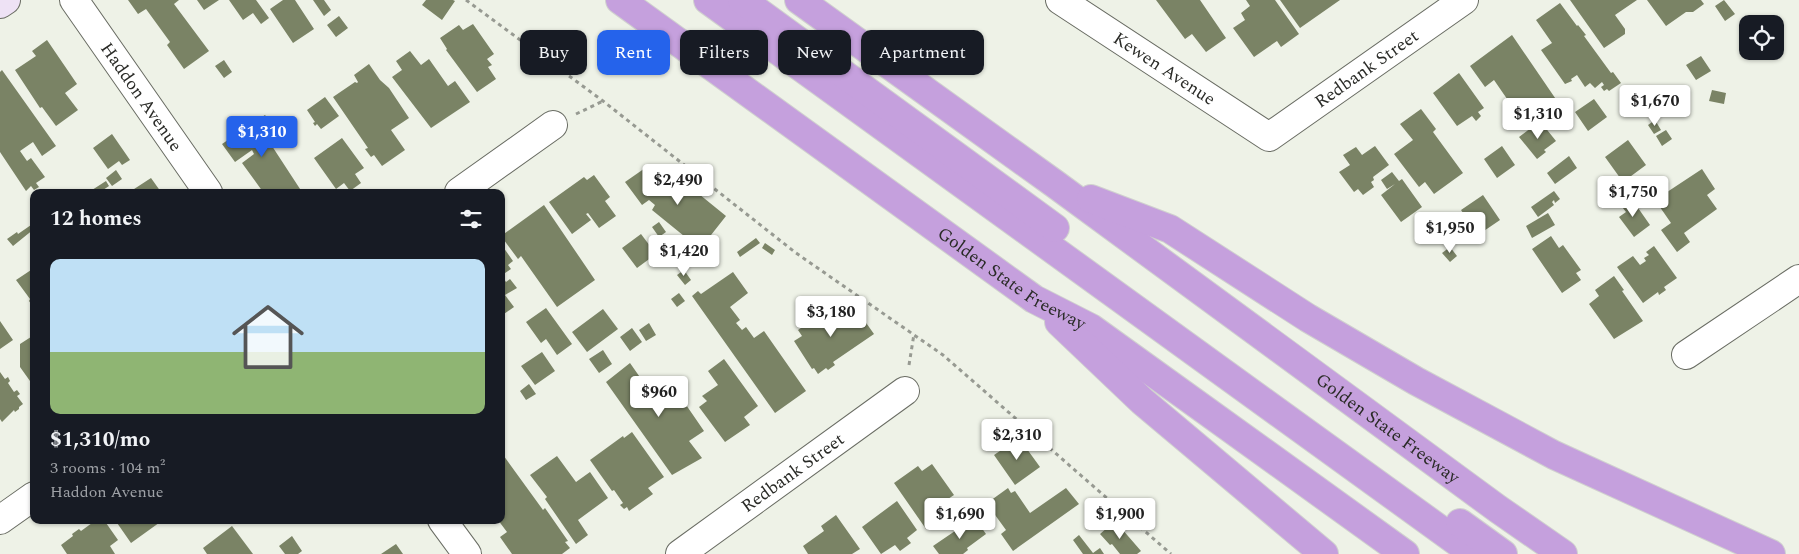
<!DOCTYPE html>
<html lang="en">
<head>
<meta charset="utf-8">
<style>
	:root { --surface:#171b24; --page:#20242c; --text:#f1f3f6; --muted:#9ea1a6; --accent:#2563eb }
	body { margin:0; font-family:Spectral,serif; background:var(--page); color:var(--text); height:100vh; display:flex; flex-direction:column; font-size:19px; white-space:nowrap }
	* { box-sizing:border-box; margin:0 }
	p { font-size:16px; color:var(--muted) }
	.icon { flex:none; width:28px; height:28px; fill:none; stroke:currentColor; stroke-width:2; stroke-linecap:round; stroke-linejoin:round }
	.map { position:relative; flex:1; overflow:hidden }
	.side { position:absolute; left:30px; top:189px; width:475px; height:335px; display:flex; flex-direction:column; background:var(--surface); border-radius:10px; box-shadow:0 1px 4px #0004 }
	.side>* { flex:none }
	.hud { position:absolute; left:520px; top:30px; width:475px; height:45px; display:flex; gap:10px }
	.controls { position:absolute; left:1739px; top:15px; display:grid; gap:10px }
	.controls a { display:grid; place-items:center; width:45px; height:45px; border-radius:10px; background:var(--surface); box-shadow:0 1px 4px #0004; font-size:25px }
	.price { position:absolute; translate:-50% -42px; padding:0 11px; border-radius:5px; background:#fff; color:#222; font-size:16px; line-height:32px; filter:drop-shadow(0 1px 2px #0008) }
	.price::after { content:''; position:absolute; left:50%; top:30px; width:15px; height:11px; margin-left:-8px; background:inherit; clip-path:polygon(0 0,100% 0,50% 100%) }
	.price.active { background:var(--accent); color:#fff }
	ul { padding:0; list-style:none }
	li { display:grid; align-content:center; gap:10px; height:265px; padding:0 20px }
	li span { display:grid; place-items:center; height:155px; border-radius:10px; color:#555 }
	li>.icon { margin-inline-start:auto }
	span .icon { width:90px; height:90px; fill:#fffc; stroke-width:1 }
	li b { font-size:21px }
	h2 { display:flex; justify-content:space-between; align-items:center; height:60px; padding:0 20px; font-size:21px }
	.tag { padding:0 18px; border-radius:10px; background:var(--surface); box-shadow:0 1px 4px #0004; font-size:18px; line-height:45px }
	.tag.active { background:var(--accent); color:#fff }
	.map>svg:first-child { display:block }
	.building { fill:#7a8365 }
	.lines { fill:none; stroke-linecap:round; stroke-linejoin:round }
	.street-casing { stroke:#696c63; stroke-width:30 }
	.secondary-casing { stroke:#696c63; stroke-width:30 }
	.highway-casing { stroke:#d0d0cf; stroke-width:30 }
	.path { stroke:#979a92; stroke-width:3; stroke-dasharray:4 4; stroke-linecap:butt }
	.street { stroke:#fff; stroke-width:28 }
	.secondary { stroke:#eee2f5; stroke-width:28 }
	.highway { stroke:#c5a0dd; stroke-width:28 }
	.labels { text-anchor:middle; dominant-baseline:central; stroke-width:4; stroke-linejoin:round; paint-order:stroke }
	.street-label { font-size:18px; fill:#2a2b27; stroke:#fff }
</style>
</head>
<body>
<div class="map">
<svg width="1799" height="554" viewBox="0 0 1799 554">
	<rect width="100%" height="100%" fill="#eef2e7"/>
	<!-- building -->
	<path class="building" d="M128,0H179L174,4L209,51L184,69L167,45L170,42L146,9L138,14Z
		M197,0H219L204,10Z
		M229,0H256L269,18L261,24L253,13L243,20Z
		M283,0H295L314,29L293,43L270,9Z
		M313,0H324L331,10L324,16Z
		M426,0H453L455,1L442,20L422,5Z
		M1156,0H1200L1226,38L1206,52L1192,34L1185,39Z
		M1246,0H1275L1299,34L1281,47L1277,41L1254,57L1233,28L1245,20L1241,13L1250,6Z
		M1280,0H1340L1300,28Z
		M1570,0H1637L1615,15L1625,29V34L1604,48Z
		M1647,0H1701L1704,4L1693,12H1686L1666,26Z
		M1724,0L1735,14L1725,21L1715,6Z
		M1560,3L1577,26L1578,25L1586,35L1584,36L1611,73L1613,72L1621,83L1609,91L1607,89L1604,91L1601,87L1604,85L1602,82L1595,88L1590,83L1585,87L1577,75L1571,79L1572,81L1565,84L1541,50L1552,43L1536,20Z
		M339,16L348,28L336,37L327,25Z
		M473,24L494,54L487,59L492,65L488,67L496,79L477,92L446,50L447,49L440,38L459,25L463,30Z
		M1512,35L1566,114L1557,120L1555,117L1550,120L1542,109L1530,117L1521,104L1514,109L1494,80L1485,87L1470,66Z
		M47,40L77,84L65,93L78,110L56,126L42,107L40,108L15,70L36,56L32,51Z
		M410,51L421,65L429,59L448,86L455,81L470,102L431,128L392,77L402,70L396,61Z
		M1701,56L1711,71L1696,80L1686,65Z
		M224,60L232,72L224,78L215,66Z
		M369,64L380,80L389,88L409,118L391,130L405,150L382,166L374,155L371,157L365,149L368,148L333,97L355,82L357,83L358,82L354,75Z
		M2,70L56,146L42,156L33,142L20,151L27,161L31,158L45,177L36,183L39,187L34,190L31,186L26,191L0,152V72Z
		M1459,73L1484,108L1478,112L1481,116L1476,121L1472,116L1457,126L1433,93Z
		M1712,90L1726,93L1724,104L1709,101Z
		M1655,96L1662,106L1652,113L1645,103Z
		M325,97L339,116L321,129L317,124L315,126L313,123L315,122L307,110Z
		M1594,99L1607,117L1588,131L1575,112Z
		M1421,109L1436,129L1433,132L1463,173L1434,194L1425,182L1419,187L1394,154L1413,140L1400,124Z
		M265,115L278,133L265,142L267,145L270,143L302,192H263L242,163L254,154L252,150L235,162L222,144Z
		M1655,120L1661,130L1654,134L1648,125Z
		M1540,121L1556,141L1544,150L1546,152L1537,159L1519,137Z
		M1666,130L1672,139L1662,146L1656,136Z
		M112,134L130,160L122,165L119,161L108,169L93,148Z
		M342,138L364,168L355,174L361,183L350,191L344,183L336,189L314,158Z
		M1628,140L1646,165L1623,182L1605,157Z
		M1375,146L1389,165L1373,177L1374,180L1371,182L1374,187L1363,195L1358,189L1354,192L1339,172L1350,165L1343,155L1356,147L1362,155Z
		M1502,146L1515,165L1497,178L1484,159Z
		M1569,156L1577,168L1555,184L1547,173Z
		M648,166L665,189L661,191L665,194L678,177L726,216L700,249L652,210L655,205L649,200L642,205L625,182Z
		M1702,169L1715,189L1707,195L1717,209L1684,233L1690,242L1677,252L1661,230L1671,223L1655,200Z
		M116,170L122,179L112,186L106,178Z
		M1392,172L1399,181L1402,179L1422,207L1401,222L1381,195L1395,184L1387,189L1381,180Z
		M594,175L610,197L605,201L616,216L599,228L588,213L586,214L591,220L572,234L549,202L584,177L587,180Z
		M151,178L161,192H132L131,191Z
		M106,181L109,186L100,192H94L92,190Z
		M1554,191L1560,199L1555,203L1554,200L1552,202L1554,205L1538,217L1531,207Z
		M1483,195L1500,220L1478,235L1461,210Z
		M1627,197L1633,206L1636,205L1650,225L1634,237L1619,217L1626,212L1619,203Z
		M544,205L595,280L557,307L521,256L518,259L501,236Z
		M1548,213L1555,225L1532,238L1526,226Z
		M659,222L666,232L659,237L652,227Z
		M31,225L34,229L13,246L7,239L17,232L18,234Z
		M641,234L656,254L637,268L622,248Z
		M1551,236L1559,248L1563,245L1581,270L1576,273L1581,280L1562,293L1532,249Z
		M756,238L760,243L740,257L737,252Z
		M678,242L681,247L672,254L668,249Z
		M765,243L775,250L772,255L762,248Z
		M501,244L513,261L508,265L511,269L505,273L503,270L501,271Z
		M1654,246L1677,278L1664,287L1666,290L1659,295L1658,292L1643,303L1617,267L1633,256L1640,265L1646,261L1644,258L1649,255L1646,252Z
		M1450,247L1457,256L1450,262L1442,253Z
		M34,268V308L29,301L30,299L16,280Z
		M684,270L691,280L685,285L677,275Z
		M733,272L748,293L730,307L740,320L736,323L742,330L746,327L754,338L764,331L806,391L775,413L692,296L698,291L701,294Z
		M501,275L506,282L510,279L517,288L505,295L514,307L501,316Z
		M1614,276L1624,290L1622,291L1643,321L1614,339L1589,304L1599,296L1595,290Z
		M679,293L685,301L677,307L671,299Z
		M831,307L841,321L857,310L874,334L833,362L835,365L828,370L826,368L818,374L814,368L812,369L794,341L802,336L798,330Z
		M546,308L572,344L557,355L546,339L541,343L526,322Z
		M603,309L618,329L587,352L572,332Z
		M0,321L13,340L0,349Z
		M649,323L656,335L646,341L639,330Z
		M632,328L642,342L630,351L620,337Z
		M34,335V381L32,379L30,381L20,367V344Z
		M603,350L612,364L599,373L589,359Z
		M542,352L555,371L535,385L521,366Z
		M724,359L758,406L744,417L750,425L725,442L699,407L707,401L702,396L718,385L708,371Z
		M630,363L651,393L669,380L704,431L689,441L702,458L672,475L606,382Z
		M0,372L5,379L8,377L10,381L8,383L14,392L17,390L20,394L17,396L23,404L19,407V409L15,412L14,410L2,422L0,419Z
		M529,384L536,394L526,400L520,391Z
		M632,432L664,477L648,488L653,494L629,511L627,507L624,509L620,505L623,503L614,490L612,491L590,460L623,436L624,438Z
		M1019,438L1040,467L1015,485L994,455Z
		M501,452L543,510L545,508L568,541L565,542L570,548L562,554H512L500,537L507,532L498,520H501Z
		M557,456L576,482L590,472L608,498L578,520L588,535L576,544L545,499L547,497L530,475Z
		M932,464L954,495L942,503L949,513L926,529L894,483L918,466L922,471Z
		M1008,488L1011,493L1015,491L1030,513L1066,488L1079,504L1013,551L1001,534L1006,530L990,508L994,506L990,501Z
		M897,501L917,530L907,538L911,543L900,551L895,545L881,554L862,527Z
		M836,515L860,549L852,554H808L803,546L824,531L821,526Z
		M92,520H104L118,540L110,546L115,554H67L61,545L73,536L72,534L79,529L81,531L92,523Z
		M115,520H163L131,543Z
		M976,520L986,534L967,548L968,550L963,554H939L933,546L955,531L957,534Z
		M1115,521L1141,551L1137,554H1120L1112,544L1110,545L1100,534Z
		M232,526L253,554H207L203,548Z
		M1079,535L1093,553L1100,548L1104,554H1083L1073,540Z
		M292,536L302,551L298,554H285L279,546Z
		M396,544L403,554H381Z"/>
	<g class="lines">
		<defs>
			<g id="street">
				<path id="s1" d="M74,0L208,192"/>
				<path id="s2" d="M1060,0L1269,137L1464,0"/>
				<path d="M459,192L553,125"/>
				<path d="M1686,355L1799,279"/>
				<path d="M0,520L34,496"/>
				<path d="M442,520L467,554"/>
				<path id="s3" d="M680,554L905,391"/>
			</g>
			<path id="secondary" d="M0,4L6,0"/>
			<g id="highway">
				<path id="s4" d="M620,0L1034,299L1091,328L1405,554"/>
				<path d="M708,0L1474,554"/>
				<path d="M742,0L1055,228"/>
				<path id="s5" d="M799,0L1055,184L1498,509L1563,554"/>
				<path d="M1091,199L1170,229L1308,318L1416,381L1554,455L1771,554"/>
				<path d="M1059,322L1142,401L1324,554"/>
				<path d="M1460,523L1503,554"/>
			</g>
		</defs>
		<!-- street casing -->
		<use href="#street" class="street-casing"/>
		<!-- secondary casing -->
		<use href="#secondary" class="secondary-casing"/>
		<!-- highway casing -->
		<use href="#highway" class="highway-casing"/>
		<!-- path -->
		<path class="path" d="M466,0L603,101L796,253L943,355L1171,554
			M576,114L603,101
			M909,365L914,334"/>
		<!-- street -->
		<use href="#street" class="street"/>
		<!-- secondary -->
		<use href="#secondary" class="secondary"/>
		<!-- highway -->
		<use href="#highway" class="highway"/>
	</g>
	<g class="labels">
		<!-- street labels -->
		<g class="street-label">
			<text stroke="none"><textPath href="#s2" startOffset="125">Kewen Avenue</textPath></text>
			<text stroke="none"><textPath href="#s2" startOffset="369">Redbank Street</textPath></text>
			<text stroke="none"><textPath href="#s1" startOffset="118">Haddon Avenue</textPath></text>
			<text stroke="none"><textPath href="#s4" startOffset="481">Golden State Freeway</textPath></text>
			<text stroke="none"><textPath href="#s5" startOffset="728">Golden State Freeway</textPath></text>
			<text stroke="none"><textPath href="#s3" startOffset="139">Redbank Street</textPath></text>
		</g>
	</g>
</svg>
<div class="controls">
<a><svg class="icon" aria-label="locate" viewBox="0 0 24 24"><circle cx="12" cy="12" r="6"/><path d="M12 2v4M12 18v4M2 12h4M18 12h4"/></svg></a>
</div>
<b class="price" style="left:1655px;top:127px">$1,670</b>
<b class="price" style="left:1538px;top:140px">$1,310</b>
<b class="price active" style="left:262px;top:158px">$1,310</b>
<b class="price" style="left:678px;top:206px">$2,490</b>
<b class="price" style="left:1633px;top:218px">$1,750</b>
<b class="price" style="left:1450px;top:254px">$1,950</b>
<b class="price" style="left:684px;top:277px">$1,420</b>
<b class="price" style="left:831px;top:338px">$3,180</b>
<b class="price" style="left:659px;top:418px">$960</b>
<b class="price" style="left:1017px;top:461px">$2,310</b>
<b class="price" style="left:960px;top:540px">$1,690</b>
<b class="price" style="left:1120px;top:540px">$1,900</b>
<div class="hud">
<a class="tag">Buy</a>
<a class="tag active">Rent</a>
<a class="tag">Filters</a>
<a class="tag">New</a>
<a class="tag">Apartment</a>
</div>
<section class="side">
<h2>12 homes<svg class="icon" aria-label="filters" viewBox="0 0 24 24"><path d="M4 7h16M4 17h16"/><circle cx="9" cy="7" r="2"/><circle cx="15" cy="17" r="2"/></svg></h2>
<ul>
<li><span style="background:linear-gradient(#bfe0f5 60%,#8fb573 0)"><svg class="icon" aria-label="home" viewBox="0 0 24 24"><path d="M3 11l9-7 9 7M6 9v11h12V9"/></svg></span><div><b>$1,310/mo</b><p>3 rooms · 104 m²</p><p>Haddon Avenue</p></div></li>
</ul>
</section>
</div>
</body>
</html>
